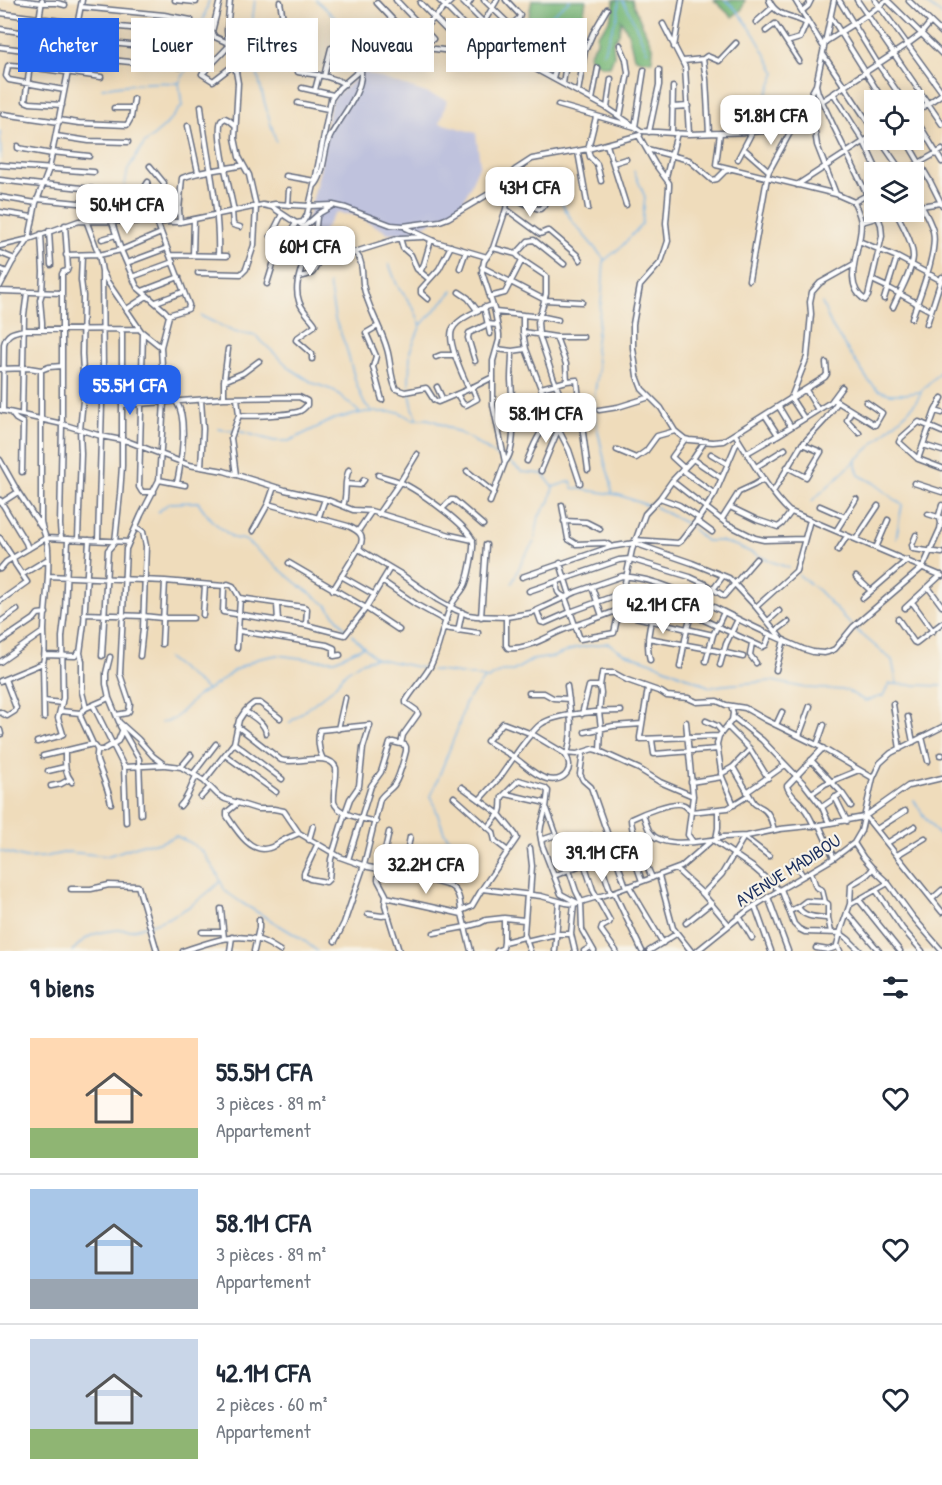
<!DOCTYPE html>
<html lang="fr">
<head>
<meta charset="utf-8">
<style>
	:root { --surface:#fff; --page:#f6f6f7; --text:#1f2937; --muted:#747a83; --line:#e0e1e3; --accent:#2563eb }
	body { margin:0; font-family:"Patrick Hand",sans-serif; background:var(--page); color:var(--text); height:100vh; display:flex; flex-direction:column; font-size:22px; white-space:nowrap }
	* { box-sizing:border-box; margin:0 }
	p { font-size:20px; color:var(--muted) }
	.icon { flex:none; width:33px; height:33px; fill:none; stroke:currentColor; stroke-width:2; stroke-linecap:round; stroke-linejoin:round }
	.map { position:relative; height:951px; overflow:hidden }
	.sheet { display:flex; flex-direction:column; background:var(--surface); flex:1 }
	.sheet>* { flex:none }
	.top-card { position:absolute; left:18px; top:18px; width:600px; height:54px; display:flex; gap:12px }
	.controls { position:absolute; left:864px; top:90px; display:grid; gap:12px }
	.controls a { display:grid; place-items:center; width:60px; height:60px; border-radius:0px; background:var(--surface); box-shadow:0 3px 15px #0003; font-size:30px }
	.price { position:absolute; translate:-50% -51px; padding:0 14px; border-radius:12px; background:#fff; color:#222; font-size:20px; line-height:39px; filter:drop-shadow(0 2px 3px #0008) }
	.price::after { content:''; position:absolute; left:50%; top:36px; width:18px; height:14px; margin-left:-9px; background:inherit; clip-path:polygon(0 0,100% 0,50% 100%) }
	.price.active { background:var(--accent); color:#fff }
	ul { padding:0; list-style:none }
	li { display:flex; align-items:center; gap:18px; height:150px; padding:0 30px }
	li+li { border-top:2px solid var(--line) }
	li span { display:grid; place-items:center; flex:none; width:168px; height:120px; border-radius:0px; color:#555 }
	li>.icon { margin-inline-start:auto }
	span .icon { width:72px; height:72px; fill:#fffc; stroke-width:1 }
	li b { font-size:26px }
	h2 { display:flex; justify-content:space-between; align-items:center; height:72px; padding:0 30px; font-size:26px }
	.chip { padding:0 21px; border-radius:0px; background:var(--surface); box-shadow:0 3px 15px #0003; font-size:21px; line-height:54px }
	.chip.active { background:var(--accent); color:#fff }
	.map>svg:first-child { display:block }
	.industrial { fill:#bfc2dd }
	.forest { fill:#77b778; stroke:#49736b; stroke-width:1.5 }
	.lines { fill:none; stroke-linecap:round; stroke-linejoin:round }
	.stream { stroke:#73b2e6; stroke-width:1.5 }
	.minor-casing { stroke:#656c7f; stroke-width:7 }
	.minor { stroke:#fff; stroke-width:4 }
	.labels { text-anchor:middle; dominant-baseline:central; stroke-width:4.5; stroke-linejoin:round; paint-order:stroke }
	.street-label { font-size:18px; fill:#1b2f5e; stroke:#f7f3e8 }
</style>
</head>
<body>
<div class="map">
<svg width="942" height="951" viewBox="0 0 942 951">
	<rect width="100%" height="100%" fill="#f7f3e8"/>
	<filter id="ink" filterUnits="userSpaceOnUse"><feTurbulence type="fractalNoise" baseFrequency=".0167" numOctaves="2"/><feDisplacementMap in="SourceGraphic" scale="12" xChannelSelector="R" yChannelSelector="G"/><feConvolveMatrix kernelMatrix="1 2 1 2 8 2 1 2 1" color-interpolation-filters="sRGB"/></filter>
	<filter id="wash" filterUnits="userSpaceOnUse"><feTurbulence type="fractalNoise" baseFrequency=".008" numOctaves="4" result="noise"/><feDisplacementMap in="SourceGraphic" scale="24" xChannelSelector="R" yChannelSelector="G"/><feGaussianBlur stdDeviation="1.35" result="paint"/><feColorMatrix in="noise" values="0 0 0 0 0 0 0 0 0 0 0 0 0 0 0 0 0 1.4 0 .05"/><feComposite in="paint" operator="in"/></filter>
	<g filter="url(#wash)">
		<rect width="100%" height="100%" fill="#efdcbb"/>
		<!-- industrial -->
		<path class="industrial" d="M364,72L447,100L440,123L476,133L480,164L461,207L408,234L388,233L356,215L335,213L321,235L303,225L308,218L320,170L330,106L335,96Z"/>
		<!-- forest -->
		<path class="forest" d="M532,0H586L583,18L579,14L575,17L576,25L569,23L565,31L572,34V36L568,37L565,35L556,34C545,42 537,39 524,40Z
			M614,0H632L633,4L653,49L652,61L641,60L634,57L628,32L621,20L619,33L613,42L614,56L610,66H602L590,58L589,54L597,42V35C607,26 615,14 614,0Z
			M714,0H745L742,9L732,17Z"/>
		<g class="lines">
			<!-- stream -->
			<path class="stream" d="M255,0C246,48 262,95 276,141
				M316,0L338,20L345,39
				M622,0L628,9L647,51
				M725,0C745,13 764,52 776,73L763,104
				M921,0L942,15
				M534,29L570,0
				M603,53L618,14L619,0
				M102,88C128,84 152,81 179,83
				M0,131L1,159
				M542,184L561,202L572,221L604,259L602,294L595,349L598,370L593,407
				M112,199L124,189L128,169L144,144L164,127L182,106L179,83L192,60L209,0
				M605,260L622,246L642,224L645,197L634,171
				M389,264L397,285L413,307L421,325L410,351L409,387
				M329,284L335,319L346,347L356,383L364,403L373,412
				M822,303L832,327L868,380L878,390L890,394H905L920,392L942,370
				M201,316L234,332L256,336L291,369L313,383L335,391L359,412
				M421,325L453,291
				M410,394L413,408L418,419
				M594,413L605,463L611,482L612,494
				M218,429L242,432L274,441H289L334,419L366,412H399L412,419H428L437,422L466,436L502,459
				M856,459V466L859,475L874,483L902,505L896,539
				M510,462L522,472L543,474L553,487L571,481L573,488L619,495L649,506
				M812,501L881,437C895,420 911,414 921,393
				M655,507L691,526
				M158,512L169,503L198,502L211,520L233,538L245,540L296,583L327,605L346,630
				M693,529L706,541H720L737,546L770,561L789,568
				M535,538L539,516L550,501L553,487
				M799,575L819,591L851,625
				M512,583L524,557L534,542
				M855,629L892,660L897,684
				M352,635L375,658L426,669
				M167,658L206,689
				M431,670L469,675L488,679L502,671H513L532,660L553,657L576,648L608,643L622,652L654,663L710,687L724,685L772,681L806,688L846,690L865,701L883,696L889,684L942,686
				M161,723L174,719L197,696L217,684L233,671L257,659L277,655L315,660H335L363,647
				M289,723L332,689L346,672L359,663L375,658
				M914,800L925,818L942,839
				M0,851L25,858L44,857L68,852L107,856L143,844L159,843L176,836L191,843L203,852L218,875L225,891L242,903L302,939L317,951
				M465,860L444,832L431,796L458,728L465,703L484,679
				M72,951C88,935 94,932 117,930C122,929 126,930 131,930C137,929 143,926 149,925C179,916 198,902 221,881"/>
		</g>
	</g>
	<g filter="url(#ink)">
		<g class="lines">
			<defs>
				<path id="minor" d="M18,0L42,3H57L65,5
					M175,0L196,2
					M220,0L212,32L215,37L228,43
					M396,0L433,39
					M439,0L466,27
					M461,0L499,38L516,58
					M484,0L511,26
					M769,0C777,18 791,14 806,23
					M795,0L823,46
					M839,0L878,64L903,100
					M857,0L942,124
					M875,0L942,92
					M887,0L942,54
					M909,1L942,33
					M280,2L287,40L298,72C314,75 330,75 345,84
					M377,3L412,40
					M420,3L456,40
					M467,6L471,0
					M81,7L164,15L191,20
					M802,11L808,6L811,0
					M0,13L77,23L183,33
					M831,17L883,100
					M484,22L497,0
					M756,22L773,7
					M663,24L685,67L689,134
					M380,28L399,47
					M0,29L59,38L141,46C148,44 148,36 148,30
					M766,31L775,24L799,61
					M37,34L42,0
					M499,38L519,18L520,15L506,0
					M787,42L800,38L806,24
					M825,42L867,15L887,0
					M374,44L382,53
					M229,46L202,74L213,81L235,64
					M0,47L71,56L180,67
					M405,47L452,0
					M674,47L682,0
					M32,51L25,101L30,103L62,105
					M823,54L874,131
					M703,59L707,56L719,61L736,43
					M683,61L703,59L706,79L709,133
					M544,73L552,44
					M324,76L331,48
					M553,78L562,45
					M563,84L568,50L574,34
					M816,85L818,93L833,125L874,209
					M302,88L333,95
					M64,90L9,80L6,76L8,66L10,65L22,66L101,77
					M315,90L319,75
					M578,92L585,51L593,33L607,9
					M833,93L864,142L878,172
					M592,100L598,68
					M732,100L742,104L743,132
					M822,101L908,44L920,35L930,23
					M298,103L328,109
					M558,105L635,127L644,70
					M201,106C206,156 220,205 218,256
					M672,107L688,106
					M114,108H132
					M607,108L611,79
					M914,113L942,94
					M3,114L59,122
					M914,116L942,162
					M596,117L588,149L590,157L597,164L601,181
					M620,117L628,73L626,59L620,45
					M59,120L79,123L127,125L131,118L134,99
					M797,121L815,132L817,145L836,194
					M188,126L198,172
					M649,132L659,85V70
					M672,133L673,87
					M720,133L716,165L836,194L854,202C857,209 861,217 861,224C862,248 840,283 865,300L868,296L882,236L881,225L876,212
					M56,136L89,141L128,142
					M639,136L655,164L669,183V187L666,223L668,241L661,262L640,286L633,324V348L637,376L642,389L661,408L675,431L685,439L689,440L713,442L723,441L825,377L827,374L826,363
					M880,140L902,172
					M906,140L930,181L942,205
					M607,145L626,205
					M18,146V148L52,154
					M647,149L689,160L712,180L717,179L725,171L729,170
					M744,149L769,171
					M52,152L89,156
					M578,152L588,208
					M738,159L752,132
					M613,163L626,159
					M0,165L94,172
					M150,166L164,183L157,222L189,305L188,309L168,315
					M903,172L942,150
					M286,176L315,181
					M666,177L677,133
					M0,180L42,185
					M43,184L92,189
					M797,185L874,135
					M314,186C325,176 323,151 330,137C340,117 363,94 361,70
					M509,196C515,198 537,210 540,209C542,208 542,206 544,205
					M0,197L36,203
					M37,199L89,204L91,208L93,220
					M854,202L874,191
					M269,205L275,204L309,206L333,205L346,208L391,225L403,226L440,221L448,218L487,195L496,189L515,170L532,159L588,149L640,135
					M288,205L289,190
					M921,206L941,203
					M506,209L540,234L547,231H549L577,255L580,260
					M232,211L233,225L240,227
					M234,211C231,195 215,133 221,121C222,120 224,119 225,118L229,120L235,125
					M0,212L32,217
					M86,220L99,255L102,271L107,281L141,331L161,347
					M112,222L121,250L137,287L165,311L169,316L161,347L164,402L159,480L141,515L126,549L120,674L130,704L129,711L127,713L116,715
					M140,222C139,205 138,197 148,182
					M180,222L179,210L182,178C201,170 223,170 243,165
					M862,222L896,212
					M300,224C311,233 325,244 338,249C344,252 352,250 356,254C363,259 362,276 363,284C367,307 381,327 387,349C391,362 390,377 396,389L405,392L426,388L427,389L434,400L438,402L469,389
					M304,227L320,213L332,206
					M406,228L436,242L487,257
					M49,231L51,265
					M312,233C306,242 309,242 307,250C303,266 293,284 299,301C302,311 310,316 315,324L314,326L297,338L296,340L312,354V359
					M41,234L43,272L42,293L40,300L42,322V330
					M315,235L317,217
					M271,236L282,214
					M400,238L403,248L411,255L417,269L429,279
					M102,239L116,235
					M859,241L897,257L884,299
					M0,246L29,239L79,221L180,222L263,205L272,207L296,223L303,222L307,215L315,181L331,99L339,88L374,58L382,53L395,48L405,47L435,49L517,59L607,108L641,131L689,134L752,132L783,129L796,123
					M281,246L303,262
					M493,248L516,254L522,260L546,276V294L538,322L539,335L553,377L567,413
					M355,252L400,238L423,237
					M0,253L15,259
					M516,254L528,241L534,240L564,264
					M66,255L98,254
					M99,255L121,250L161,233
					M170,255L227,256
					M193,255L194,219
					M897,257L942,281
					M127,263L167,248
					M482,267L545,300L582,302
					M460,268L466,251
					M0,269L7,272
					M420,272L424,264L431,240
					M198,273L241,274L246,269L254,245L256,206L249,175L239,157L235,138L238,83L234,60L228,43L227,30L230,0
					M132,277L173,262
					M299,277C312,274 313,275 318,262
					M749,280L767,178L769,171L816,85L834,0
					M872,280L887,287L931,311
					M267,284L276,255L296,223
					M0,286L12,263L29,239L36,203L49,169L82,0
					M0,291L62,293
					M142,291L179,277
					M459,292L468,298L477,310
					M489,297L505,293L522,260
					M428,299L421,293V289L439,269L451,246
					M156,302L183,292
					M492,305C482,308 456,319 452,330C447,343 463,376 469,389L493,377
					M484,307L490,334
					M893,307C899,293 912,272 913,257C913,242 902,225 896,212
					M127,309L147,296
					M495,312L523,315V332L526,349L551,415L569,450L580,483
					M523,315L544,317L558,320
					M912,318C919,297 938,252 933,231C929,217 920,204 914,192
					M927,324L942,277
					M378,326L366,333L376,356L373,367L382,400
					M523,332L556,337H583
					M143,333L139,487L142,492H154
					M497,349L512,351L526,349
					M436,357L441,355H455
					M475,361L468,338L469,333L488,324L497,325
					M0,369L29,368L41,370L49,367L62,366
					M41,370V521C42,531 48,539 48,549C50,576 45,603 44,630C44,641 46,652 43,663L44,718
					M224,381L243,373L259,361
					M567,381L577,380L580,410L588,470
					M437,387L443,400
					M541,388L567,381L566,364L556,337
					M457,394L463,404L466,405L477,399L472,387
					M224,398V381L228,349
					M791,398L807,357L811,314L810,302L812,292L820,283L854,264
					M791,398L804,418
					M942,398L935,411L918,459L942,468
					M833,399L875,425L882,413L866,402
					M177,403C188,419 181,464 177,483
					M122,405L224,398L299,397L307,401V405C304,408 304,409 300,411C290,415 248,417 239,415
					M779,407L791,427L818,410L806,390
					M0,410L62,424L101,436L127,441L189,465L224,471L285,490L325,499L353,510L371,511L450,535L473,540
					M599,410L618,407L650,397
					M818,410L831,402L842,387
					M3,411L4,344C7,333 13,332 23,330L139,329
					M851,411L847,420L859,433
					M935,411L942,413
					M12,414L16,419L23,423L22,472
					M22,415L24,315L27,292
					M551,415L580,410
					M513,418L525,419L531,418L549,410
					M735,434C750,458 769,492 789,511L942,576
					M778,435L791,427
					M923,445L942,451
					M617,450L636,458L646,451L657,436L675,431
					M747,453L778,435L765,415
					M711,454L728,464
					M693,459L721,478
					M918,459L899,442L901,438L919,422L942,432
					M0,460L18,492L41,527
					M527,461C534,445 539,430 553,419
					M505,462C518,449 512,399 511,380C511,370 512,361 512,351
					M201,467L203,429L201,400
					M756,467L785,449
					M787,467L806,477L821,452L802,444
					M684,468L672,457L685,439
					M682,470L715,494
					M467,471L493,492
					M541,471L558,430
					M236,475L231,438L239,415L237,398
					M378,475C385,477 393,479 400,482C416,489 470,526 473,542C474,550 468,581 464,587C460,594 454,599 451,606C442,625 440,648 430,667C423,679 413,689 406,701V703L416,710L418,714L403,735L401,744
					M159,480L185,485
					M672,481L727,524L755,538L764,540L804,539
					M914,483L942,492
					M346,484L360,485L364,480
					M773,492L800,447L825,420L837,403
					M660,498L679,505L699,518
					M0,500L26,543L28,549
					M490,502L505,462L493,405V361L499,340V334L495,312L482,272L484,261L493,248L506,209L510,186L514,174
					M1,503L18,492
					M268,504L348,526C359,531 366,536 359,548L362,551L399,573L438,600L456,610L468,615L476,616L506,617L531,613L576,592L622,576C666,579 710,606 748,624C766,633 785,641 803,649L813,652L824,653L828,652L835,649L853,627L923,567L940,529L941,523L939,515L942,505
					M562,505L568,539L576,544L605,543L609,545L610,547
					M343,506C348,494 343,482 349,470
					M820,506L845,517
					M730,507L757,520L778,527L782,524L791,512
					M442,509L451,500H454L483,525
					M378,514L400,482L417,454
					M928,514L941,518
					M318,519L325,499
					M722,519L739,492L754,485L764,479
					M564,521L586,522L600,529
					M697,521L712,532
					M136,527L143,532L146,546L143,628L140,656
					M253,531L268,504L274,487
					M358,531L371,512
					M836,531L856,499
					M916,535L912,545L913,549L942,553
					M0,538L13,558L15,564L27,582L0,601
					M61,538L60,525L62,424V274L63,272L67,271L68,268L65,225
					M78,539L81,454L80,430L84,390L82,354L83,296L81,280L82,255
					M856,539L878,506
					M89,540L84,623L80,653L82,661V692L86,708L109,698
					M98,540L103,370L102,271
					M635,540L678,543L681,541L699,518L715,494L738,440
					M876,548L888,520
					M838,550L847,536
					M289,563L366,608L399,630
					M560,563L570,595
					M0,569L6,562L46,538L129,542
					M23,574L48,559
					M48,576L165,581L224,586L228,584L233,586L240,598L237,648
					M341,576L373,594
					M522,577L610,547L634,543L692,563L729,578L756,607L781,638
					M856,577L871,591
					M382,581L417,605L446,621
					M558,582C556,590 557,594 565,597L580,639L614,633L632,550L645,514L660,498L672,481L693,459L705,441
					M224,586L223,612L306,625L345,635L366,608L390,568
					M592,587L602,616
					M928,587L942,606
					M333,590L359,548
					M529,591L619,560L630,559L690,577L705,584L724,596L756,559
					M240,598L304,607L307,609L306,625
					M863,598L907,560
					M621,600L670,611L691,614L762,647L766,645L770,634
					M704,602L723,576
					M912,602L933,631
					M277,604L278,621
					M756,607L796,571L810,520
					M905,608L941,575
					M537,611L541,622L545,623L570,612L622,593
					M618,613L713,635
					M84,614L143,616L162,618H193
					M203,615L205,585
					M481,617L486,545
					M506,617V645L508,648C527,650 546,637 563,630C581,623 600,618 618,610
					M898,619L914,642L916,643L942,623
					M768,621L779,611
					M0,622L17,610
					M444,628L478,633
					M239,631L327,645L334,648V656L340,655
					M458,631L462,612
					M776,631L788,622
					M648,638L709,649L743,657
					M0,642L34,619L38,614L46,613
					M752,643L750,655L756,663
					M162,644L165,581
					M45,655L75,656L80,651
					M102,656L108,550L115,542L120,494L122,466V333L119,330
					M110,657L106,673V684L109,698L119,722L138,739L153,756L165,765L181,767L193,774L204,781L218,795L225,799L257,809H274L284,811L299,833L340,857L368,867L403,873L450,886C459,891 460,900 461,911L472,906L482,889L541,896L566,903L574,904L611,893L681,867L712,840L723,837L747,836L780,829L819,825L864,817L908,786L942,778
					M650,660C643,634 655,610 664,586
					M706,661L713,635L724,612
					M0,662L43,632
					M720,665L726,644L738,619
					M680,667L687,629L696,598
					M776,670L784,640
					M0,681L43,663
					M648,688L640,737V739L719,736
					M529,693H544L553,698L569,699
					M44,701L62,703
					M893,704L900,749
					M93,705L124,767L126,822
					M731,706L733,713L732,720L719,736L717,744L722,777L734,805
					M86,708L80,713L81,718L93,744C101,751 95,753 97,761C102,775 108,788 111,803
					M60,711L80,713
					M245,711C253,717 265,723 266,733
					M0,712L7,716L15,711L16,708L5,679
					M582,714L589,686H600
					M733,717L762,740L805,785L822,807L829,823
					M908,717L913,742
					M706,721L717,726L722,732
					M686,722L693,796L688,835L693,842
					M776,725L782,712
					M120,726L139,759L141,814
					M237,726L281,760C296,765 329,750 336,768C337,779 333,791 334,802C337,815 365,819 376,822
					M727,726L750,749L768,778
					M338,729L345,698
					M0,730L1,734
					M585,732L613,726L642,724
					M799,736L810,706
					M922,737L928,761
					M652,740L654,754L718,749
					M37,742L59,736L63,734L58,718L63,698L62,637L65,611L68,539
					M234,743L282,779
					M817,745L824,725
					M98,750H103L118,741L122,731
					M65,751C65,763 64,772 72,782
					M600,751L601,728L599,712L601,693L600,686L602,673H614L627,680L661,692L667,696L688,698L697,702L717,701L726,705L745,708L766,720L817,745L873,778
					M564,753C576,768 565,783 547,779C535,776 524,764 514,757C519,749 534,729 541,724C557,713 602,711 621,711
					M583,753L580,774L583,780L591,787L626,887
					M567,754C574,732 570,708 567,686
					M225,755L276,792
					M940,755H942
					M43,756L93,744
					M811,760L842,793L851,806
					M124,767L164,765
					M181,767L191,755
					M733,767L754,803C756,805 759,806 762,808C770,812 772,823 774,830
					M48,771L65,767
					M193,774L216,744
					M721,774L733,767L750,749
					M204,781L234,743L239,720L245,711L249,707L254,703H260L280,718
					M691,782L722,777
					M51,786L61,784L70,779
					M462,787L499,814L488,828
					M747,792L785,765
					M812,793L825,784L859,770
					M506,794L546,803
					M201,797L210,787
					M454,797L493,832L495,841L508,851
					M835,797L847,821
					M480,799L500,777L514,757L487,741L503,723L532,734L564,753L577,754L593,749L597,750L639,769L660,782L693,796
					M238,803L227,812V816C236,829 250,854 269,848C274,847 277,843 282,841C287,838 293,836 299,833
					M180,806C189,797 190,788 196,776
					M822,807L842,793
					M547,809L569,870L576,891L581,901L582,930L594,951
					M643,814C645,820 647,827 650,832C661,848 695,842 711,840
					M866,817L942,912
					M819,825L834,858
					M814,826C811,819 808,813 803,807C798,800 789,795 787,786L823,748
					M877,829L905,811
					M591,836L611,893
					M744,837L769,856
					M627,839L642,881
					M716,839L718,828V810
					M309,840L313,826
					M541,840L556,835
					M713,840L754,868L779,890
					M854,843L863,857L876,872L888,883L912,916L942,951
					M887,843L915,826
					M317,845L304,873V876L310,879L326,882L329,879L331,859L345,813L350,799L359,786L363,748L370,725L320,730C317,738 319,752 323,759
					M578,845L593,890L610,921L609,923L602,927L601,930L616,951
					M897,855L925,838
					M793,860L803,876
					M379,868L378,880L386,895L385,905L399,951
					M381,868L389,832
					M676,869L703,894L729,925
					M811,872L816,887L822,890L825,902L828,904V918L831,932
					M403,873L410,837
					M554,876L598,858L630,848
					M659,876L673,928L691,951
					M652,878C646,863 631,834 631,819C641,814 674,800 684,805C686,806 689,809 691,812L728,808L749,795
					M629,886L663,943
					M71,889H91L109,885L138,886L157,951
					M482,889L517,838L515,834L499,814C503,808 500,803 502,797L519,780L522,781L545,788L548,791L546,808L541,826L540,834L542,845L561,894L576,902
					M781,889L794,924L799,929L805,932L840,933L848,939L860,951
					M876,890L902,928L922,951
					M614,892L642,951
					M527,894L524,934L530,951
					M530,894L532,866L530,848
					M703,894L722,874L744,837
					M386,897L462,914
					M768,897L788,951
					M932,899L942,890
					M859,900L900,951
					M574,904L571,934L575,951
					M851,904L888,883
					M755,906L771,951
					M798,907C804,918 817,917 828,918
					M221,909L224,938
					M790,911L798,907L806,901L825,902
					M368,914L382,916L388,915
					M462,914L471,951
					M848,914L879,951
					M739,916L752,938
					M686,923L711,903
					M202,932H223
					M434,933L465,927L480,923L486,920L504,918
					M335,941L344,923L364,865L380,799C384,793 390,790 394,785C400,776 403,762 406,751V747L405,745L393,742L390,743L381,772L371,786L348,860
					M526,941L556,934H571
					M504,942V918L524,920
					M816,948L828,950L837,947
					M183,951C208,943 233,932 259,940C266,942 274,947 280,951
					M230,951L232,937
					M254,951L259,928V920
					M497,951L503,948L504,942L524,937
					M555,951L559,901
					M584,951L591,947
					M649,951L676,934
					M697,951L748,910L781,889L834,858L854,843L861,831L873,778L880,763L891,753L942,727
					M840,951L837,945L840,933L850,904L851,885C859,879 867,878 873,868"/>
			</defs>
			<!-- minor casing -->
			<use href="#minor" class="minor-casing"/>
			<!-- minor -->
			<use href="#minor" class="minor"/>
		</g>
	</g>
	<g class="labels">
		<!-- street labels -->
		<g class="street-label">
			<text transform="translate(788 870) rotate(-32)">AVENUE MADIBOU</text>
		</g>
	</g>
</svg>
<div class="controls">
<a><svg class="icon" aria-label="locate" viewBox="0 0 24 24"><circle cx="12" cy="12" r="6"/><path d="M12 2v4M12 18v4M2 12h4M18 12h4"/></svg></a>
<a><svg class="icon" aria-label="layers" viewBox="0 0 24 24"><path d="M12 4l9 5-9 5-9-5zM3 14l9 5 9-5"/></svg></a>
</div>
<b class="price" style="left:771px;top:146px">51.8M CFA</b>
<b class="price" style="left:530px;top:218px">43M CFA</b>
<b class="price" style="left:127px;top:235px">50.4M CFA</b>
<b class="price" style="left:310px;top:277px">60M CFA</b>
<b class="price active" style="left:130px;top:416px">55.5M CFA</b>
<b class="price" style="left:546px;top:444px">58.1M CFA</b>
<b class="price" style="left:663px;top:635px">42.1M CFA</b>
<b class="price" style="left:602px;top:883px">39.1M CFA</b>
<b class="price" style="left:426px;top:895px">32.2M CFA</b>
<div class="top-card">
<a class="chip active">Acheter</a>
<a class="chip">Louer</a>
<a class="chip">Filtres</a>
<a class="chip">Nouveau</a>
<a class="chip">Appartement</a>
</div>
</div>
<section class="sheet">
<h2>9 biens<svg class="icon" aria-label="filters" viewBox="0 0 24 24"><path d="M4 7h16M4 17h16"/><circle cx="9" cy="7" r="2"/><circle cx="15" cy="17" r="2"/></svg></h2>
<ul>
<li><span style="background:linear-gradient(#ffd9b3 75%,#8fb573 0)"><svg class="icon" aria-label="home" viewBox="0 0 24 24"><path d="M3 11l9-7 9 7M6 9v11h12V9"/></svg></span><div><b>55.5M CFA</b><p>3 pièces · 89 m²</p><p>Appartement</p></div><svg class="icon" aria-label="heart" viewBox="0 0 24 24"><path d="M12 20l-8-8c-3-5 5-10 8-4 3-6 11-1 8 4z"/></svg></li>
<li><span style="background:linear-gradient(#a9c7e8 75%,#9aa5b1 0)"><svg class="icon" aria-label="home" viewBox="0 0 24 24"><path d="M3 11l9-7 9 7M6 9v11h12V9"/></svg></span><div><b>58.1M CFA</b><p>3 pièces · 89 m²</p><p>Appartement</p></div><svg class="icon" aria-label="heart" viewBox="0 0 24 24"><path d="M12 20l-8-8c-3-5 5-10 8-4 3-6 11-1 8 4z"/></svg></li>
<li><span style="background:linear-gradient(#c9d6e8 75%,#8fb573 0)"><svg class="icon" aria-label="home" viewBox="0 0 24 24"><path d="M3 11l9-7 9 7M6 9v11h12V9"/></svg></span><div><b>42.1M CFA</b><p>2 pièces · 60 m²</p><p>Appartement</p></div><svg class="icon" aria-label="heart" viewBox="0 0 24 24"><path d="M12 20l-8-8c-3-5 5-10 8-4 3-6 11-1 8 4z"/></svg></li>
</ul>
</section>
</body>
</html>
